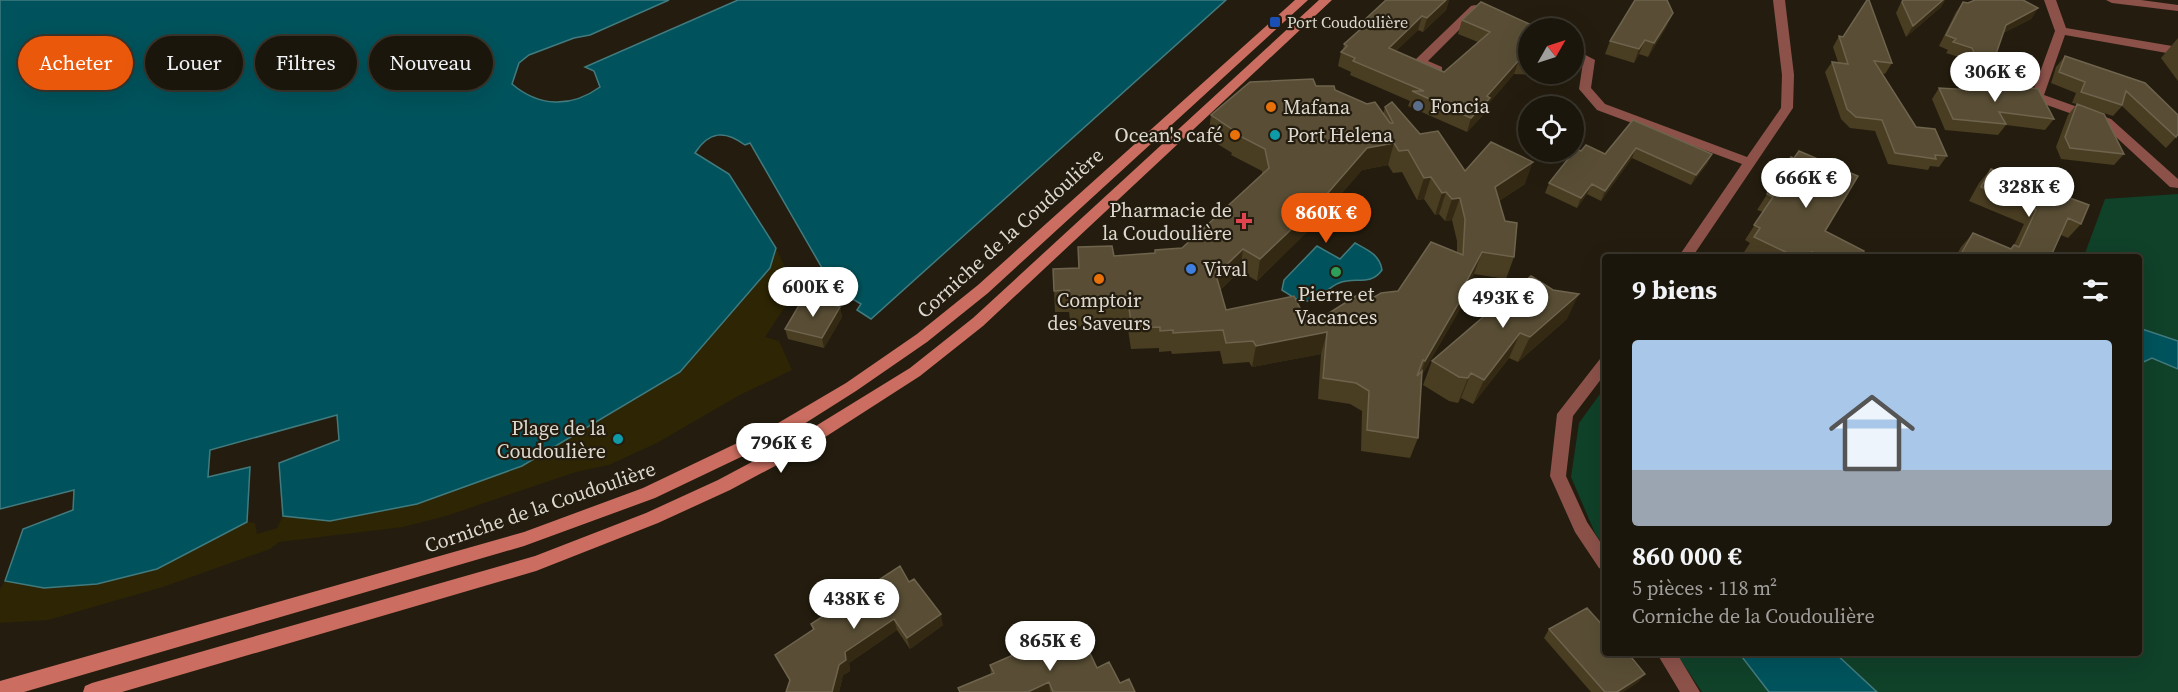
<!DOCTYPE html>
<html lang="fr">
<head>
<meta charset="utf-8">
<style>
	:root { --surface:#1b160b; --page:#241f14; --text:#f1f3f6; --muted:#a09f9d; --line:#39352c; --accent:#ea580c }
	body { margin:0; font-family:"Source Serif 4",serif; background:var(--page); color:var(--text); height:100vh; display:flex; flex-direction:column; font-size:22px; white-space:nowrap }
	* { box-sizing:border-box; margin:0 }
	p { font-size:20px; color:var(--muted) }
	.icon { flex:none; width:33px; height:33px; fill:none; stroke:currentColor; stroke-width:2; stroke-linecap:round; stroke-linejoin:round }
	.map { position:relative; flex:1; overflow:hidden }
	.side { position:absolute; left:1602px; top:254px; width:540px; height:402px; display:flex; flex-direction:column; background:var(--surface); border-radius:6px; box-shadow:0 6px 24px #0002,0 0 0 2px var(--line) }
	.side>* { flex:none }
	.guide { position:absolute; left:18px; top:36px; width:570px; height:54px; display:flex; gap:12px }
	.needle { width:39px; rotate:51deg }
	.buttons { position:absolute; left:1518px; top:18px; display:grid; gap:12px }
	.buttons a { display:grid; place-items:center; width:66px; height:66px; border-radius:50%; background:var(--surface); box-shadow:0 6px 24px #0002,0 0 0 2px var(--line); font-size:30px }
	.price { position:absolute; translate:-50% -51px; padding:0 14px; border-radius:21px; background:#fff; color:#222; font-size:20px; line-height:39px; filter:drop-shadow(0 2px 3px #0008) }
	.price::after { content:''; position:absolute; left:50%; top:36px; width:18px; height:14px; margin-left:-9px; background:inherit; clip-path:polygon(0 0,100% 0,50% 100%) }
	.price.selected { background:var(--accent); color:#fff }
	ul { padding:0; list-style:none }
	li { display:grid; align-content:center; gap:12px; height:318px; padding:0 30px }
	li span { display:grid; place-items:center; height:186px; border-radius:6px; color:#555 }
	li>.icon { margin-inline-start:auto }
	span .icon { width:108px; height:108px; fill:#fffc; stroke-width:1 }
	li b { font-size:26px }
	h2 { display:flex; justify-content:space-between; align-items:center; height:72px; padding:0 30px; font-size:26px }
	.chip { padding:0 21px; border-radius:27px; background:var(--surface); box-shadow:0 6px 24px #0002,0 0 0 2px var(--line); font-size:21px; line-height:54px }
	.chip.selected { background:var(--accent); color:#fff }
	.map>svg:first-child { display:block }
	.green { fill:#104129 }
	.sand { fill:#2d2504 }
	.water { fill:#00535c; stroke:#427b7f; stroke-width:1.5 }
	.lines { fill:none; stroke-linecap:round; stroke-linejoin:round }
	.street { fill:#8c524a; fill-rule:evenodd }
	.secondary { fill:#cb6e61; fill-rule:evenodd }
	.wall { fill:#493d22; fill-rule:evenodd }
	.shaded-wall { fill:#342913 }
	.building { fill:#594e35; stroke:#6e634d; stroke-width:1.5; fill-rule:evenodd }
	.transit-dot { fill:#1a4fb4; stroke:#241d0f; stroke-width:2 }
	.service-dot { fill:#5c6f8a; stroke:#241d0f; stroke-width:2 }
	.food-dot { fill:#e8710a; stroke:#241d0f; stroke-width:2 }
	.culture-dot { fill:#0f9aa8; stroke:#241d0f; stroke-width:2 }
	.health-dot { fill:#e0444e; stroke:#241d0f; stroke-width:2 }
	.shop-dot { fill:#3f7fe0; stroke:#241d0f; stroke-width:2 }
	.leisure-dot { fill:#2e9e5b; stroke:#241d0f; stroke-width:2 }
	.labels { text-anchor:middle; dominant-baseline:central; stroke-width:4.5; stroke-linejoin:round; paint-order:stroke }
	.far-poi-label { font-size:16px; fill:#ddd9d0; stroke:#241d0f; text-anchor:start }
	.poi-label { font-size:20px; fill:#ddd9d0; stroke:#241d0f; text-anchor:start }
	.street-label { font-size:20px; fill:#ddd9d0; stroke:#241d0f }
</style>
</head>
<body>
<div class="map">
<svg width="2178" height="692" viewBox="0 0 2178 692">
	<rect width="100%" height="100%" fill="#241d0f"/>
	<!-- green -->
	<path class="green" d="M2178,194V341L2139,328V256H2084L2105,199Z
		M2152,358L2178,369V692H1877L1835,653L2139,652V364Z
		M1605,387V548L1595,533L1571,477L1579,423Z
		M1676,653H1739L1769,692H1702Z"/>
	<!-- sand -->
	<path class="sand" d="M776,248L796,290L765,337L779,341L792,370L738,396L657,443L609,465L576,472L446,516L403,527L279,542L270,549L163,587L48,620L0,623V589L5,581L44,588L97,584L157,569L247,522L255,523L257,534L277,528L283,516L330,521L417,504L522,466L680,371L770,268Z"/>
	<!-- water -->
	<path class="water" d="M0,0H669L590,35L574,38L529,55L519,63L512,84C539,107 571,108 600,87L594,71L585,67L738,0H1226L871,319L857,310L861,304L833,287L750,143L745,145C725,130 709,131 695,153L729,174L776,248L770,268L680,372L522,466L417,504L330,521L283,516L279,463L339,440L337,415L210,450L208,477L250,467L247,522L157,569L97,584L44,588L5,581L23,529L73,510L74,490L0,509Z
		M1355,243C1368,250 1380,255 1382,270C1370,287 1355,276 1339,283C1328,287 1320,300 1307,301C1298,302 1290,295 1282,290L1284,280L1317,246L1340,259Z
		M2139,328L2178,341V369L2152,358L2139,364Z
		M1739,653H1835L1877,692H1769Z"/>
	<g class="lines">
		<!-- street -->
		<path class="street" d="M1773,0H1785L1794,75L1793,108L1693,256H1679L1742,164L1597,110L1579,89L1583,62L1574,57V49L1595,60L1591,88L1605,104L1747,157L1781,108L1782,75Z
			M2044,0H2056L2066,28L2178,47V55L2065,35L2044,95L2111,119L2178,179V188L2170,187L2103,125L2033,100L2031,97L2055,31Z
			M2106,0H2141L2178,5V11L2112,3Z
			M1475,5L1528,29V36L1476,13L1428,61L1442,67V73H1434L1416,65V59L1471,6Z
			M1605,357V374L1573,416L1566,476L1587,522L1605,549V571L1599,568L1575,532L1550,476L1557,414L1600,359Z
			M1656,652H1676L1700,692H1680Z"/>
		<!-- secondary -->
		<path class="secondary" d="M1295,0H1308L988,293L927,342L856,391L785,436L655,498L524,546L24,692H0V681L524,532L643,488L773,426L846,383L917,334L978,285Z
			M1319,0H1332L983,326L920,376L805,450L730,490L658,523L536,571L122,692H83L85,686L92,683L535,556L646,513L718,480L793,440L910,368L973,318Z"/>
	</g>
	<!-- wall -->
	<path class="wall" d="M1386,0H1449L1446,10L1423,32L1418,30L1396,51L1444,72L1478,42L1458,34L1462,20L1528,28V74H1541L1540,75L1514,74L1489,103L1486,112L1467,132L1408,106L1410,101L1350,75L1351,72L1338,66L1341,52L1343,50L1344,44L1358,31L1359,25Z
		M1902,0H1945L1941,7L1906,37L1896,13Z
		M1963,2L1968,3L2038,8L2031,19L2003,33L1987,80L1979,90H1981L1987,81L2054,119L2045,130L2006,125L1998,135L1945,130L1932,99L1939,88L1979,90L1965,59L1946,53L1948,50L1939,46L1956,12Z
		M1667,26L1648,57L1639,54L1634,63L1605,54L1610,41Z
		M1839,36L1892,63L1885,74L1882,73L1916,127L1947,156L1939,167L1930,166L1928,170L1888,164L1875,131L1850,128L1841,119L1825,72L1832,62H1838L1833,47Z
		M2178,38V81L2161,58Z
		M2065,56L2145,83L2178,135L2166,148L2122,106L2113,116L2088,108L2124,154L2114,165L2061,159L2056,147L2068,115L2077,104L2072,103L2076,93L2051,83L2056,67Z
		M1316,86L1335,90L1383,114L1385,107L1465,171L1525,184L1499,201L1514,257L1506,279L1474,274L1467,287L1460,309L1422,375L1418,438L1410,458L1361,451L1362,411L1350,404L1318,399L1321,354L1252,367L1249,362L1223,364L1220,351L1172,354L1171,351L1159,352V348L1131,349L1127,323L1071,327L1069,312H1055L1053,269L1078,268V247L1114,256L1155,253V250L1182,248L1262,174V171L1231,155L1232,153L1208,138L1211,115ZM1388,165L1393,173L1402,172L1417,200L1424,199L1435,215L1439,214L1445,221L1452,220L1457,241V252L1398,291L1371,299L1309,326L1226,310L1220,290L1240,271L1257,281L1315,224L1362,170Z
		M1633,120L1712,154L1707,164L1691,185L1632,158L1601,201L1587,194L1577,208L1545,193L1549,183L1581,151L1605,154Z
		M1791,157L1825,231L1860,256H1752L1744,252L1750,243L1745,240L1763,212L1757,210Z
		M1991,169L2081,224L2068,238L2061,235L2051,256H1956L1961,247L1973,233L2011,249L2014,245L2024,224L1969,201L1979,183Z
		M840,307L842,317L824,348L788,339L785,329Z
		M1567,319L1518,362L1509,358L1473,404L1461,398L1458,403L1449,401L1423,385L1432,361Z
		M909,582L943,625L910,649L897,630L849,663L850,671L843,675L839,692H786L790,681L775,655L813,630L811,624Z
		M1549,629L1645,674L1638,682L1623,692H1591L1544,638Z
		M1078,654L1120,683L1135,692H959L958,688L991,674L990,665Z"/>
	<!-- shaded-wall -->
	<path class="shaded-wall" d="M1446,0H1449L1446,10L1423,32L1427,18Z
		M1943,0H1945L1941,7L1906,37L1913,26Z
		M2038,8L2031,19L1999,35L2006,25Z
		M1673,13L1667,26L1648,57L1654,43Z
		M1422,16L1418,30L1385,62L1389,48Z
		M1645,40L1639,54L1634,63L1639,49Z
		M1519,60L1514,74L1489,103L1486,112L1467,132L1471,118L1487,96Z
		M1394,143L1388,165L1362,170L1315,224L1257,281L1260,259L1367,148Z
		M1636,148L1632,158L1601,201L1605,191Z
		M1712,154L1707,164L1691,185L1696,175Z
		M1533,162L1525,184L1487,209L1495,187Z
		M1431,177L1424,199L1417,200L1424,178Z
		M1592,184L1587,194L1577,208L1581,198Z
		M1446,192L1439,214L1435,215L1442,193Z
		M1460,198L1452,220L1445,221L1452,199Z
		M1243,249L1240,271L1213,296L1216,275Z
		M1482,252L1474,274L1462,297L1468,287L1460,309L1418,382L1425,361Z
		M1579,294L1567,319L1518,362L1530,337Z
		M840,307L842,317L824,348L822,338Z
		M1327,332L1321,354L1252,367L1256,346Z
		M1520,333L1509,358L1473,404L1484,380Z
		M1471,373L1461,398L1458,403L1468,378Z
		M941,614L943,625L910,649L907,638Z
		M894,619L897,630L849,663L850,671L843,675L839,692H832L839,665L845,652Z
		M1645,674L1638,682L1623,692H1617Z
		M1049,682L1050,692H1028Z"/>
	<!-- building -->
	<path class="building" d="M1386,0H1446L1427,18L1422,16L1389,48L1444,72L1490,32L1462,20L1481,2L1538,28H1528V60H1519L1487,96L1490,98L1471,118L1412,91H1424L1353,61L1355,58L1341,52L1347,46L1344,44L1363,27L1359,25Z
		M1635,0H1667L1673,13L1654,43L1645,40L1639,49L1610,41Z
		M1867,0H1869L1892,63L1874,61L1916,127L1935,129L1947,156L1935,155L1936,159L1895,153L1882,120L1856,117L1847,109L1832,62L1848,64L1839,36L1843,37Z
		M1903,0H1943L1913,26L1902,2Z
		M1975,0H2023L2038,8L2006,25L1987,80L1972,48L1953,42L1956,39L1946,35L1963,2L1968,3Z
		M2065,56L2145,83L2178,115V134L2176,137L2126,91L2122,105L2081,92L2085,82L2059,72Z
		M1313,79L1316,86H1334L1335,90L1367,104L1375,102L1390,123H1393L1385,107L1392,102L1420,134L1438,131L1465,171L1491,142L1533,162L1495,187L1505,221L1517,223L1514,257L1482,252L1464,286L1468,287L1425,361L1423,360L1417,376L1422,371L1418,438L1367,430L1369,391L1356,383L1323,378L1327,332L1256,346L1253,341L1226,343L1223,330L1173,333V330L1160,331V327L1132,328L1128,302L1071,306L1069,290L1054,291L1053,269L1079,268L1078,247L1112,246L1114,256L1155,253V250L1182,248L1269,168L1265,149L1234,133L1236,132L1211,115L1250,82ZM1394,143L1399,151L1408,150L1424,178L1431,177L1442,193L1446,192L1452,199L1460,198L1465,219L1463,255L1431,242L1398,291L1381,293L1371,299L1362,292L1309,326L1294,296L1226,310L1216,275L1243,249L1260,259L1320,202L1367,148Z
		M1987,81L2038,89L2054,119L1999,112L2006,124L1953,119L1939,88L1992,91Z
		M2077,104L2104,114L2124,154L2070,148L2065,137Z
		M1633,120L1712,154L1696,175L1636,148L1605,191L1592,184L1581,198L1549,183L1576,149L1581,151L1586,145L1605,154Z
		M1799,151L1858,176L1825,231L1864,251L1860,256H1820L1812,252L1809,256H1794L1754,237L1760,228L1754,225L1773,197L1767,194L1791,157L1794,158Z
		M1991,169L2089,205L2081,224L2068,218L2051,256H1966L1961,254L1973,233L2011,249L2014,245L2019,247L2036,210L1981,187Z
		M1531,276L1553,290L1579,294L1530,337L1520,333L1484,380L1471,373L1468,378L1459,377L1432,361Z
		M804,297L840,307L822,338L785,329Z
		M900,566L909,582L914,579L941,614L907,638L894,619L845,652L846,660L839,665L832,692H786L790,680L775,655L814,629L811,624Z
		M1587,608L1605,628V652H1627L1645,674L1617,692H1605L1549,629Z
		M1066,632L1078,654L1088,649L1097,668L1109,662L1120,683L1129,679L1135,692H1053L1049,682L1028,692H960L958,688L994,673L990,665Z"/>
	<!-- markers -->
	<rect class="transit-dot" x="1269" y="16" width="12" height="12" rx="3"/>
	<circle class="service-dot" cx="1418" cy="106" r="6"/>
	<g class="food-dot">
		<circle cx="1271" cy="107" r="6"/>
		<circle cx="1235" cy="135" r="6"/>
		<circle cx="1099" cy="279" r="6"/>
	</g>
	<g class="culture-dot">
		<circle cx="1275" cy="135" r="6"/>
		<circle cx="618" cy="439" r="6"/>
	</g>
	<path class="health-dot" d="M1241 212h6v6h6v6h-6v6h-6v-6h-6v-6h6z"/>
	<circle class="shop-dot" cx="1191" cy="269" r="6"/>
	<circle class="leisure-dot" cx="1336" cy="272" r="6"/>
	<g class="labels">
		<!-- far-poi labels -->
		<g class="far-poi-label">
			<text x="1287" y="22">Port Coudoulière</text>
		</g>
		<!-- poi labels -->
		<g class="poi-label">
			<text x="1430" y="106">Foncia</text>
			<text x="1283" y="107">Mafana</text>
			<text x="1223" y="135" text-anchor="end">Ocean's café</text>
			<text x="1287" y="135">Port Helena</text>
			<text x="1232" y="210" text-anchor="end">Pharmacie de<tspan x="1232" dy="23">la Coudoulière</tspan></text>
			<text x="1203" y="269">Vival</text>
			<text x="1336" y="294" text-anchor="middle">Pierre et<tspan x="1336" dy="23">Vacances</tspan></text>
			<text x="1099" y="300" text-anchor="middle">Comptoir<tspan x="1099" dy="23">des Saveurs</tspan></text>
			<text x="606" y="428" text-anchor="end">Plage de la<tspan x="606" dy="23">Coudoulière</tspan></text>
		</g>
		<!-- street labels -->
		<g class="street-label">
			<text transform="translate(1010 233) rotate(-42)">Corniche de la Coudoulière</text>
			<text transform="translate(540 507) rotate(-19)">Corniche de la Coudoulière</text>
		</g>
	</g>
</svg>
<div class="buttons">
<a><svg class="needle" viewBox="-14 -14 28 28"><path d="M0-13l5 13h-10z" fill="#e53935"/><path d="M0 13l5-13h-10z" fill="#a09f9d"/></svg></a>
<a><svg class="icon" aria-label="locate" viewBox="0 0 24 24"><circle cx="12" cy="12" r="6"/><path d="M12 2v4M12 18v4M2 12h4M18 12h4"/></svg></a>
</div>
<b class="price" style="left:1995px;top:103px">306K €</b>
<b class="price" style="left:1806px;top:209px">666K €</b>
<b class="price" style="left:2029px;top:218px">328K €</b>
<b class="price selected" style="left:1326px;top:244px">860K €</b>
<b class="price" style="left:813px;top:318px">600K €</b>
<b class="price" style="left:1503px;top:329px">493K €</b>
<b class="price" style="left:781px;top:474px">796K €</b>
<b class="price" style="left:854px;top:630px">438K €</b>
<b class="price" style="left:1050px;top:672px">865K €</b>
<div class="guide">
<a class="chip selected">Acheter</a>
<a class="chip">Louer</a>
<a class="chip">Filtres</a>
<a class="chip">Nouveau</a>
</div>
<section class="side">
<h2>9 biens<svg class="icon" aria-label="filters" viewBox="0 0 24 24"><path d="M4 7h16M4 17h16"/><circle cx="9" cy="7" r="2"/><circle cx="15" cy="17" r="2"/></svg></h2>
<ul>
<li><span style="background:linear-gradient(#a9c7e8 70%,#9aa5b1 0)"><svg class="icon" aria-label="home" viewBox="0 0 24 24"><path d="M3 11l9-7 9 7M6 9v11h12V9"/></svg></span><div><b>860 000 €</b><p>5 pièces · 118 m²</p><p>Corniche de la Coudoulière</p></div></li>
</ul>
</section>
</div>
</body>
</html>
